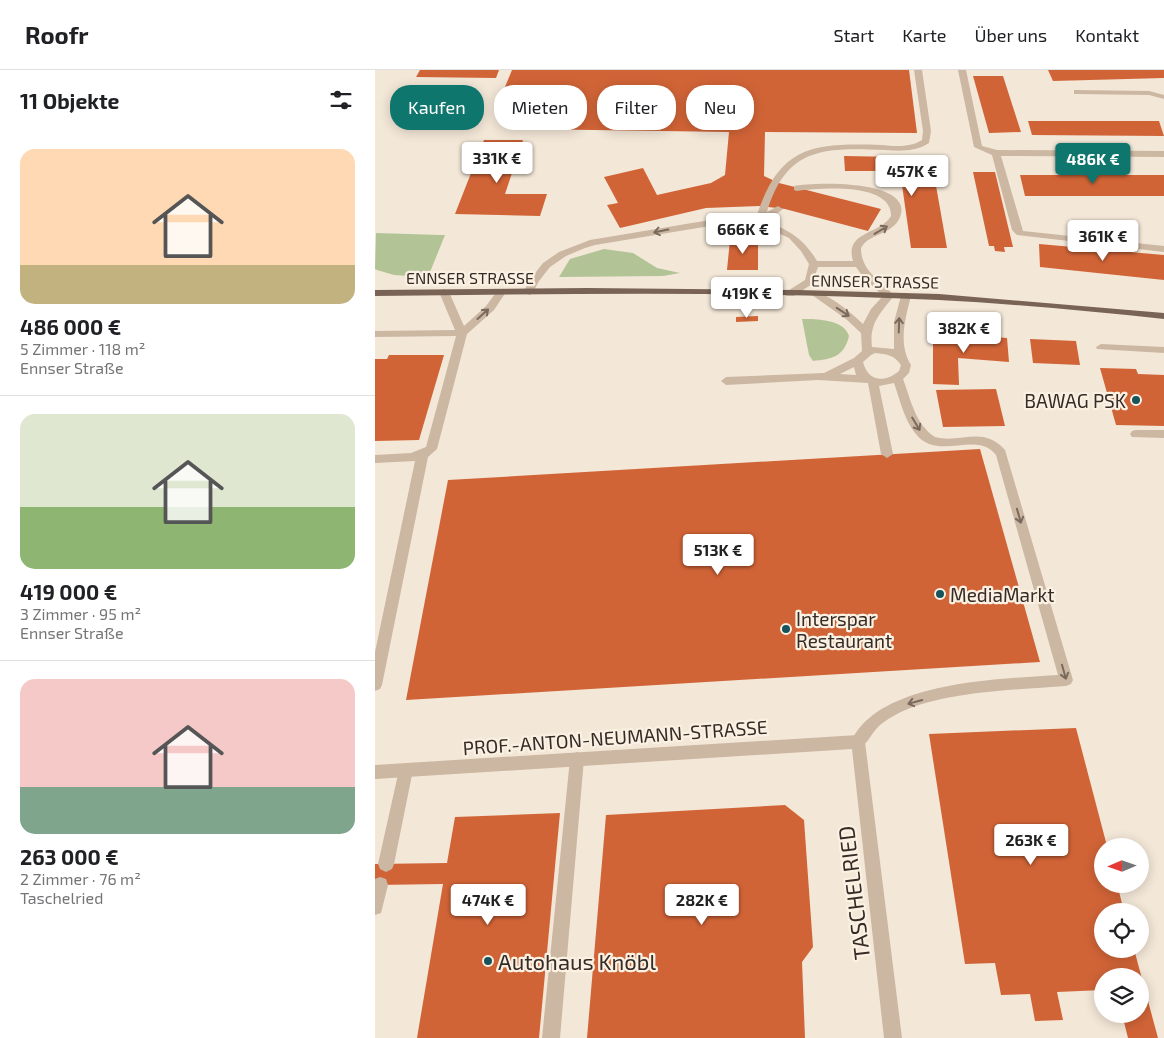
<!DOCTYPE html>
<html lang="de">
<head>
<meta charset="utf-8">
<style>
	:root { --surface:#fff; --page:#f6f6f6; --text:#202124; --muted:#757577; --line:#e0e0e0; --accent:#0f766e }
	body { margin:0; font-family:"Exo 2",sans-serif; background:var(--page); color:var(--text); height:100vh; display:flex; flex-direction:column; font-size:19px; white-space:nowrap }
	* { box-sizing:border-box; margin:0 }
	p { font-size:16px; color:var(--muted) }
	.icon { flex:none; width:28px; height:28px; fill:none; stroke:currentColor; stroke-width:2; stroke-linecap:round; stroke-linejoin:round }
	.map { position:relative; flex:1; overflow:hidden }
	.side { display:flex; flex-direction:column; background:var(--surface); width:375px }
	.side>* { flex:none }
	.guide { position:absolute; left:15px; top:15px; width:475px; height:45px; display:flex; gap:10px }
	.needle { width:32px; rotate:268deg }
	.buttons { position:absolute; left:719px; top:768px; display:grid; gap:10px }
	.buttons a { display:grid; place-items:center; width:55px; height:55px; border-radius:50%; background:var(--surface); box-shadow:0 2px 12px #0003; font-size:25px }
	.price { position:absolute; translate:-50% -42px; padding:0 11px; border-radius:5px; background:#fff; color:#222; font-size:16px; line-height:32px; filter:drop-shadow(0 1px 2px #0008) }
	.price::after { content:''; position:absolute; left:50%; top:30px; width:15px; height:11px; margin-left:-8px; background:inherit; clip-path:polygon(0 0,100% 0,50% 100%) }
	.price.current { background:var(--accent); color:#fff }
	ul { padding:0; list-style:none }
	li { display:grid; align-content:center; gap:10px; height:265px; padding:0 20px }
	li+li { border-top:1px solid var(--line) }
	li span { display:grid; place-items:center; height:155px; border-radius:15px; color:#555 }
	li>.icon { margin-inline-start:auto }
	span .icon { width:90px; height:90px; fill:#fffc; stroke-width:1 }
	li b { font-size:21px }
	h2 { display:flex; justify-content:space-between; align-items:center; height:60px; padding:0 20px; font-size:21px }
	.pill { padding:0 18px; border-radius:20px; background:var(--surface); box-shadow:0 2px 12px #0003; font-size:18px; line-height:45px }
	.pill.current { background:var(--accent); color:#fff }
	header { display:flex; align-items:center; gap:30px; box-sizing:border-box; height:70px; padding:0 25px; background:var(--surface); border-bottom:1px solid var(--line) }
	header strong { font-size:24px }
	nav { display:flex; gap:28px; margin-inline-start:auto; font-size:18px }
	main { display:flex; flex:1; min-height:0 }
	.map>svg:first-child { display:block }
	.green { fill:#b2c396 }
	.building { fill:#d16437 }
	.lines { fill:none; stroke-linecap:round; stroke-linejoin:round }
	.service { fill:#ccb7a2; fill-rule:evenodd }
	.minor { fill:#ccb7a2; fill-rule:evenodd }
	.primary { fill:#796355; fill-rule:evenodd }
	.oneway { stroke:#7a6a5d }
	.poi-dot { fill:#17535b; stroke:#fbf1e3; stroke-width:2 }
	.labels { text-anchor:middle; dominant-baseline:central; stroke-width:4.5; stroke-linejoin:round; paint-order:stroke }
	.far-street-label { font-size:16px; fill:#362b25; stroke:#fbf1e3 }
	.poi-label { font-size:19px; fill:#362b25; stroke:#fbf1e3; text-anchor:start }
	.street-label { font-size:19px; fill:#362b25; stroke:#fbf1e3 }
	.near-street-label { font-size:22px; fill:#362b25; stroke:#fbf1e3 }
	.near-poi-label { font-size:22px; fill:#362b25; stroke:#fbf1e3; text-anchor:start }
</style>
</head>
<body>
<header>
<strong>Roofr</strong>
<nav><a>Start</a><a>Karte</a><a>Über uns</a><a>Kontakt</a></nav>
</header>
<main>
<section class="side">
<h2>11 Objekte<svg class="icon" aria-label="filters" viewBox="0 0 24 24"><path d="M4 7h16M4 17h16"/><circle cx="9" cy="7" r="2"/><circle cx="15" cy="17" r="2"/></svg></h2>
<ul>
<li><span style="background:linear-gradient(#ffd9b3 75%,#c2b280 0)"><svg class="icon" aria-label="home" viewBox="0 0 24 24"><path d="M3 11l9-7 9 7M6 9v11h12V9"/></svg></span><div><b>486 000 €</b><p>5 Zimmer · 118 m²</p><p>Ennser Straße</p></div></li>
<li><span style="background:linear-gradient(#dfe7d0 60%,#8fb573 0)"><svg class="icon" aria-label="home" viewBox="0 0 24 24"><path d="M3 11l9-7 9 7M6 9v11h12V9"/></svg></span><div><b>419 000 €</b><p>3 Zimmer · 95 m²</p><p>Ennser Straße</p></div></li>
<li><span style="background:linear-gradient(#f6c9c9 70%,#7fa58c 0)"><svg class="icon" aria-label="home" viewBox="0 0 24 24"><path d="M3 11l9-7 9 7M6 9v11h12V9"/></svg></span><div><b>263 000 €</b><p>2 Zimmer · 76 m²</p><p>Taschelried</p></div></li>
</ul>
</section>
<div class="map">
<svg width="789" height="968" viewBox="0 0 789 968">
	<rect width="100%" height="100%" fill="#f3e7d7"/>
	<!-- green -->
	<path class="green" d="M1,163L65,165H70L53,207L19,205L2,200L0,199Z
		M229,179L258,183L282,198L305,203L288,206L184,207L195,189Z
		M427,249C441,249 469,249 474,266C469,287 457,289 438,291L434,285Z"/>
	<!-- building -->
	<path class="building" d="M45,0H124L121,8L41,7Z
		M137,0H534L542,63L390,62L389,106L404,113L506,139L493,161L410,139L384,136L331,138L245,158L232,135L243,133L229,107L268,98L282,125L336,113L350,105L354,62L151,59L165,18L130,17Z
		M673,0H789V8L678,11Z
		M598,6H628L646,62L614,63Z
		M653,51H784L789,66L657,65Z
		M109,70H148L130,124H172L165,146L80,144Z
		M469,86L524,87V93H557L572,178H536L525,101H470Z
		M598,102H620L638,177H629L630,182L620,181L619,176H614Z
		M645,105H789V126H650Z
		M383,169V200H352L355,170Z
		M664,174L789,185V210L665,197Z
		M383,246V251L361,252V247Z
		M558,263L632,268L634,292L583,288L584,315L558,314Z
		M655,269L701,271L705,295L658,293Z
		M14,285H69L44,370L0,371V289H12Z
		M725,298L761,299L763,304L789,305V356L741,355Z
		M621,319L630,356L568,357L561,320Z
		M605,379L665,592L31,630L73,410Z
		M701,658L732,776H728V814H742L749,841H728V879H759L783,968H753L747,944H765V906H728V920L682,922L688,950L660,951L655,924L626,925L620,893L590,894L554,664Z
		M410,735L429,750L438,877L427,892L430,968H212L231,745Z
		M185,743L164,968H42L68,814L0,815V794L72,793L80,747Z"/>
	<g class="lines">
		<!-- service -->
		<path class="service" d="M539,0H547L556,61L554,73C541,82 525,81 510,80C450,78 412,76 392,142L403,136L408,139L392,151C416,162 428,168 442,191H478C469,161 505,165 516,146C517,112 445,118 422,121L419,120V116C438,112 540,109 525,147C518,165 494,163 486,178C486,202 506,210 519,226C505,243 494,254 497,277L519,279V252L526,226L531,223L535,224L536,226C530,249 523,274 536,295L534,303L528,309C536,330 540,354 560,367C586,374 608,355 630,380L698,610L696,614L691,616C641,620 572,621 526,642C518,646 509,651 503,657C496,664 492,675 483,679L478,677L476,672C503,611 625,609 683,605L621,385C601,359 563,393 540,363C529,349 525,330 519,313L504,316L518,384L512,388L506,384L493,313L443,310L351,315L346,311L351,307L449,303L479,288L487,281L486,263L471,249L437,225L438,223C450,220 479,245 488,254L496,239L508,226L488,207L481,197H443L437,214L419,226H411V222L430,210L434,194L426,181L414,168L383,154H347L220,175L210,178L191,186L175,197L164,211L157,224L154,225L149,222L154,211L168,193L184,182L215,170L347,148H381C404,76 436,73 506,75C519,76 535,78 547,70L548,61ZM500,283C512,284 519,285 526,295L524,301C510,313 493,312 488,292L496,285ZM479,297L481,305L465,304Z
			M583,0H591L607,76L622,80L789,81V87L626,86L648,161L789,176V182L642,165L637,160L617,85L599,77Z
			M699,20L774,21L789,25V29L774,25L702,24H699Z
			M69,219L74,222L89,256L111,236L123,220L126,219L131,222L119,240L92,264L62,379L53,387L7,615L5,619L0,621V582L40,391L0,393V385L36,383L51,377L81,266L0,267V261L80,260L64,222Z
			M726,274L789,277V283L722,279L721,277Z
			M761,360H789V368L757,367L755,364L757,361Z
			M202,682L207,684L209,689L185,968H167L195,689L197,684Z
			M31,693L36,695L38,700L19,794L17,799L11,802L5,799L3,794L24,700L26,695Z
			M5,807L11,809L13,815L6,843L0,845V809Z"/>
		<!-- minor -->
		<path class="minor" d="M483,665L488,667L490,672L527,968H509L477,679L0,709V695Z"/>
		<!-- primary -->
		<path class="primary" d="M212,218L423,220L564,224L789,243V249C714,241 639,234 564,230C376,221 188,224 0,226V220Z"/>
	</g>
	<!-- one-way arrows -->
	<defs><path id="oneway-shaft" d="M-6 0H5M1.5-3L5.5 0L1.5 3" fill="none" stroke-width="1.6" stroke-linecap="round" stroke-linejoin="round" transform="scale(1.25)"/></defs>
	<g class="oneway">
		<use href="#oneway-shaft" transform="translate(506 160) rotate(-31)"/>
		<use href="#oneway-shaft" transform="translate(286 161) rotate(169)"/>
		<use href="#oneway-shaft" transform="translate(468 242) rotate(33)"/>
		<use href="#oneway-shaft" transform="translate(108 244) rotate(-42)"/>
		<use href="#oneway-shaft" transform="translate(524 255) rotate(-88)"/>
		<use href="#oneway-shaft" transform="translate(541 354) rotate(59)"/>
		<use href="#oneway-shaft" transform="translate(644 446) rotate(74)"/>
		<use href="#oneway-shaft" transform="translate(689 602) rotate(74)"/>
		<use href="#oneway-shaft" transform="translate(540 632) rotate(165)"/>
	</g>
	<!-- markers -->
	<g class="poi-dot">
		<circle cx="761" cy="330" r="5"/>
		<circle cx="565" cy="524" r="5"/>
		<circle cx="411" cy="559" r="5"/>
		<circle cx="113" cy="891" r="5"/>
	</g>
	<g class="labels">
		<!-- far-street labels -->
		<g class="far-street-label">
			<text x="95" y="207">ENNSER STRASSE</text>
			<text transform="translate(500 211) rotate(1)">ENNSER STRASSE</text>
		</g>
		<!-- poi labels -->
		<g class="poi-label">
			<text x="751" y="330" text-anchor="end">BAWAG PSK</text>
			<text x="575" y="524">MediaMarkt</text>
			<text x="421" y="548">Interspar<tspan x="421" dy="22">Restaurant</tspan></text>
		</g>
		<!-- street labels -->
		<g class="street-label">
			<text transform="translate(240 667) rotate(-4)">PROF.-ANTON-NEUMANN-STRASSE</text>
		</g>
		<!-- near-street labels -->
		<g class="near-street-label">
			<text transform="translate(478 823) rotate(-97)">TASCHELRIED</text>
		</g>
		<!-- near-poi labels -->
		<g class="near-poi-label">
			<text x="123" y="891">Autohaus Knöbl</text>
		</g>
	</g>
</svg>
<div class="buttons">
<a><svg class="needle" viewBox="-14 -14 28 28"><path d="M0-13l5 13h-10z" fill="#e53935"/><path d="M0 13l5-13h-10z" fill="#757577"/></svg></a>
<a><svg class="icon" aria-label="locate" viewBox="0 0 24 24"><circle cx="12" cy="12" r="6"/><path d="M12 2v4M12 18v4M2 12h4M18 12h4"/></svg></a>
<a><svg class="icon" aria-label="layers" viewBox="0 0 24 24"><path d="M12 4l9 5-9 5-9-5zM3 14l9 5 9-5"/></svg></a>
</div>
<b class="price" style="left:122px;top:114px">331K €</b>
<b class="price current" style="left:718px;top:115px">486K €</b>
<b class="price" style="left:537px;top:127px">457K €</b>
<b class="price" style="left:368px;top:185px">666K €</b>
<b class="price" style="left:728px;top:192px">361K €</b>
<b class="price" style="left:372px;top:249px">419K €</b>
<b class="price" style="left:589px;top:284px">382K €</b>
<b class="price" style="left:343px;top:506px">513K €</b>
<b class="price" style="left:656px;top:796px">263K €</b>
<b class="price" style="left:113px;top:856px">474K €</b>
<b class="price" style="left:327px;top:856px">282K €</b>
<div class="guide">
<a class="pill current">Kaufen</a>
<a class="pill">Mieten</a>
<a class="pill">Filter</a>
<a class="pill">Neu</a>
</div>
</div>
</main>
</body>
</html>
